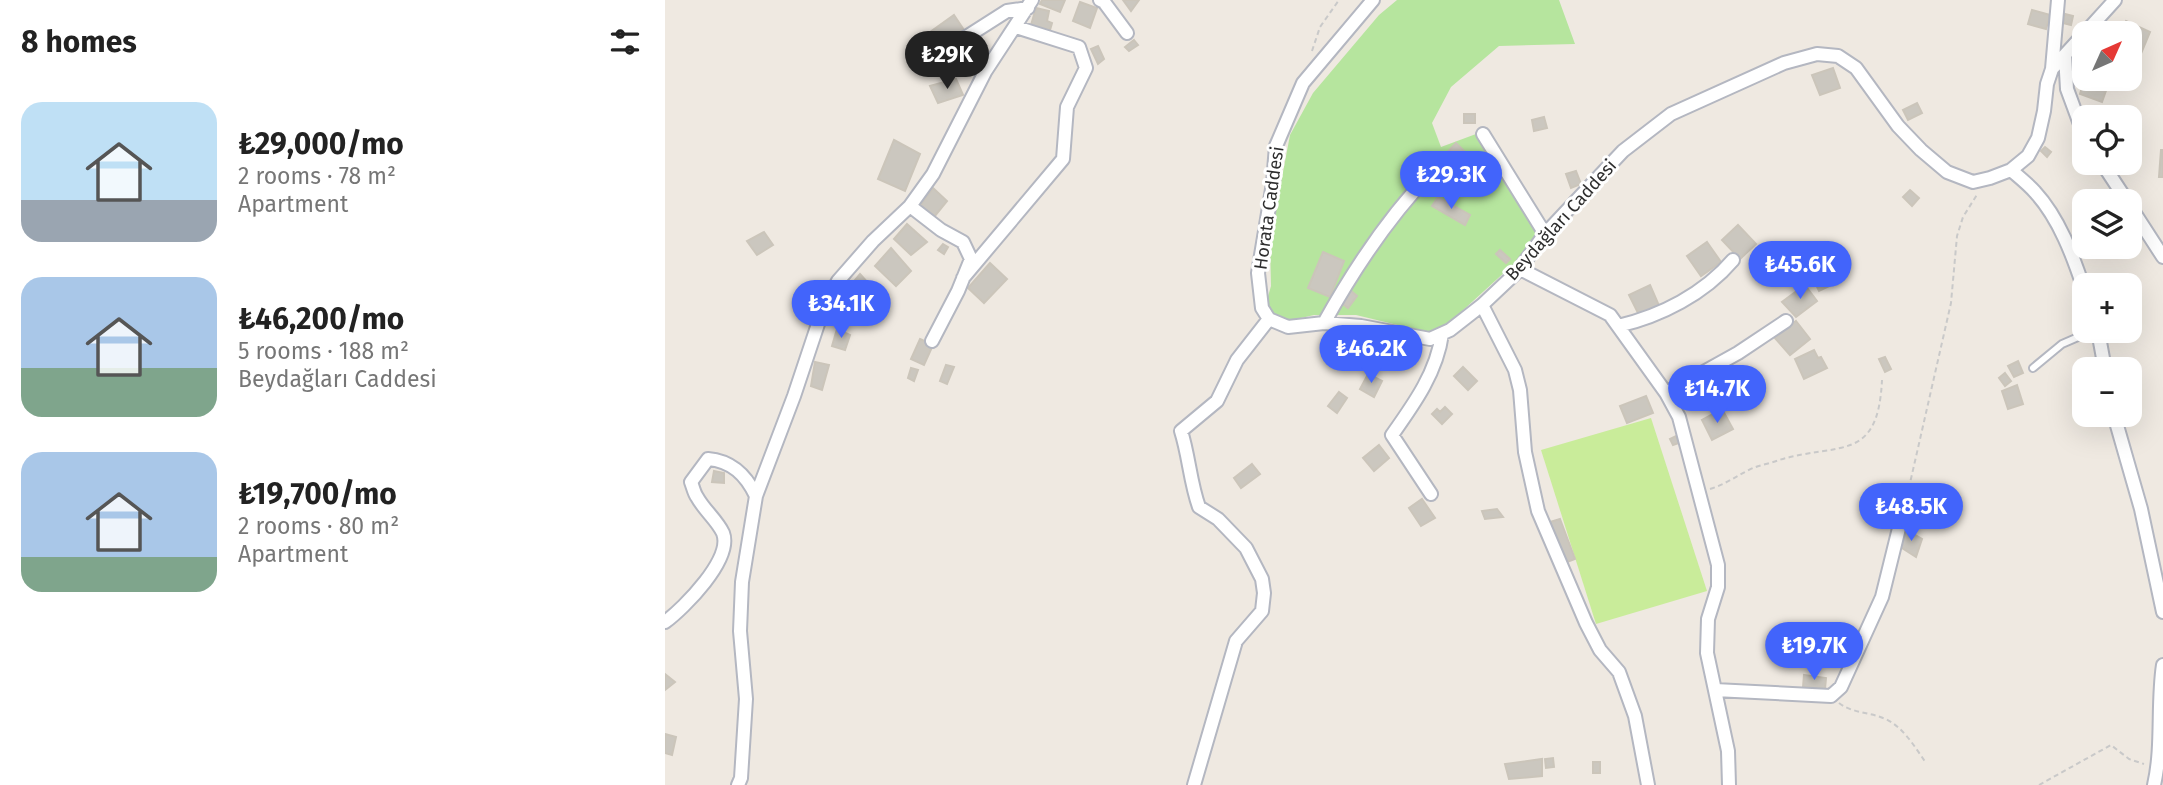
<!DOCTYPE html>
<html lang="en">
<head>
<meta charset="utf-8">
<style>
	:root { --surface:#fff; --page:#f2f2f2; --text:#222; --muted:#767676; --accent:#4264fb }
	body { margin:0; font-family:"Fira Sans",sans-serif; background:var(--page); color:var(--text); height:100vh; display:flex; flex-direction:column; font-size:26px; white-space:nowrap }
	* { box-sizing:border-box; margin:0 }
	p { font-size:23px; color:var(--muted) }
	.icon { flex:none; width:38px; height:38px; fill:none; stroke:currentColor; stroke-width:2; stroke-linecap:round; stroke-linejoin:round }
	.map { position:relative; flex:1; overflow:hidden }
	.details { display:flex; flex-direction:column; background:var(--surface); width:665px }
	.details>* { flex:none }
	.needle { width:46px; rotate:45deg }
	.fabs { position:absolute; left:1407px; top:21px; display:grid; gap:14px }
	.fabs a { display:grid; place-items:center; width:70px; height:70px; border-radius:14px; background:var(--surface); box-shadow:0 7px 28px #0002; font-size:35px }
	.price { position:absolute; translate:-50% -60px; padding:0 16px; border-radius:24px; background:var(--accent); color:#fff; font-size:23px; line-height:46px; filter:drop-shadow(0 2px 4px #0008) }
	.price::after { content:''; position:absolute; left:50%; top:42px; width:21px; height:16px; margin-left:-10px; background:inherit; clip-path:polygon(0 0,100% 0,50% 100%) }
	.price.active { background:#222; color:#fff }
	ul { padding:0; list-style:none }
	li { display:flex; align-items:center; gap:21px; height:175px; padding:0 21px }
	li span { display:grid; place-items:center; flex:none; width:196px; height:140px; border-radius:21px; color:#555 }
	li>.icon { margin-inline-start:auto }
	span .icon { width:84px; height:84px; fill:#fffc; stroke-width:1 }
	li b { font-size:30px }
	h2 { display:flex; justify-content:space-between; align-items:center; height:84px; padding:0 21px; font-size:30px }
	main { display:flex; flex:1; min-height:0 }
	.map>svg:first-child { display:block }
	.green { fill:#b6e59e }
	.pitch { fill:#c9ec9a }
	.building { fill:#cbc7bf; stroke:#cbc5ba; stroke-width:2 }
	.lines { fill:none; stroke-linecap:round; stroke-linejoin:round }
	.lane-casing { stroke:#b4b7c1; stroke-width:10 }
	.street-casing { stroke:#b4b7c1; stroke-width:16 }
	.path { stroke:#c9c9c9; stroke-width:2; stroke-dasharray:5 3.5; stroke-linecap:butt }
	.lane { stroke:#fff; stroke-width:6 }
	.street { stroke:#fff; stroke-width:12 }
	.labels { text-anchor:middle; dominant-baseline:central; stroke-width:6; stroke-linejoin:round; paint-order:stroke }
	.street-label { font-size:18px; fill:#2e2e2e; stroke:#fff }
</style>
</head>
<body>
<main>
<section class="details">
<h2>8 homes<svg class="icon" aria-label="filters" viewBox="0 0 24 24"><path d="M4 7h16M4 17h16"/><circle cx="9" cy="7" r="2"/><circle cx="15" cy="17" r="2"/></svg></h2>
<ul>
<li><span style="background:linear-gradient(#bfe0f5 70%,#9aa5b1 0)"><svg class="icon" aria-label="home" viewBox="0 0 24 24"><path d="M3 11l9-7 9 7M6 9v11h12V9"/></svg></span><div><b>₺29,000/mo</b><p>2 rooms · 78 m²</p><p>Apartment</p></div></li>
<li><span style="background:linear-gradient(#a9c7e8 65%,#7fa58c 0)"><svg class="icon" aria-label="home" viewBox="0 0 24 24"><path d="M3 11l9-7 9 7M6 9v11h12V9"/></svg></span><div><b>₺46,200/mo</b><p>5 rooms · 188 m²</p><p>Beydağları Caddesi</p></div></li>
<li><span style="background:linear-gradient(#a9c7e8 75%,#7fa58c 0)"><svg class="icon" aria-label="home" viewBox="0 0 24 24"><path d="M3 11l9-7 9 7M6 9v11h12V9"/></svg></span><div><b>₺19,700/mo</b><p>2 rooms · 80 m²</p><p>Apartment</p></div></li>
</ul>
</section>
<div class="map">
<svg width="1498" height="785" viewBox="0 0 1498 785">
	<rect width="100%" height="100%" fill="#efe9e1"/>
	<!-- green -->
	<path class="green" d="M732,0H894L910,44L834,46L786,87L767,123L776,147L811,134L872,232L853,260L784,323L762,332L691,315H649L623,321L612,317L605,310L602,300L606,286L605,241L625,135L648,93L714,15Z"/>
	<!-- pitch -->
	<path class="pitch" d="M986,418L1042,591L931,624L876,450Z"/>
	<!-- building -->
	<path class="building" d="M377,0H400L395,12L375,4Z
		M458,0H474L466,11Z
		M415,2L432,8L425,28L408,21Z
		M371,8L384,11L382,21L387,23L385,30L366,25Z
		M1367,10L1385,15L1381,29L1363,24Z
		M1400,14L1408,16L1406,25L1398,23Z
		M289,15L301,33L260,63L247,45Z
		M1461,21L1485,32L1470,68L1465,66V33H1459L1460,31L1457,30Z
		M469,40L473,45L464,51L460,47Z
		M433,46L439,59L433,64L426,49Z
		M1168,68L1175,88L1155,95L1147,75Z
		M291,79L298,95L273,103L265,86Z
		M1420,79L1443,85L1437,102L1415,94Z
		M1252,103L1257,113L1243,120L1238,110Z
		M1425,110L1447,112L1446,117H1424Z
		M799,114H810V123H799Z
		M879,117L882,128L869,131L867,120Z
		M229,140L255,154L240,191L213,179Z
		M791,143L801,153L787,167L777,158Z
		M1380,147L1386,152L1382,157L1376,151Z
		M1496,150H1498V177H1494Z
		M911,171L916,184L906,188L901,174Z
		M268,188L282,201L269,217L255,206Z
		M1245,190L1254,198L1247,206L1238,197Z
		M773,197L805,215L800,225L767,206Z
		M242,224L262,242L246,255L229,239Z
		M1073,225L1091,244L1075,259L1057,240Z
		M99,232L108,245L92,255L82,241Z
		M1042,242L1056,262L1036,276L1022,256Z
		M278,244L283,247L279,254L273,250Z
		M226,248L246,271L231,286L210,266Z
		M835,250L845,259L841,263L831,254Z
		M658,252L679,261L665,297L643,288Z
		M325,263L342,279L319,303L303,288Z
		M1162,264L1166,272L1172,269L1177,280L1154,291L1145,272Z
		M195,274L212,293L197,307L180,292Z
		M985,285L995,308L975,317L964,295Z
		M1140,285L1152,301L1131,317L1117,302Z
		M685,290L692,296L683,308L675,302Z
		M202,304L211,312L208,318L198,308Z
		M167,308L184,317L180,325L162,318Z
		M1131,321L1145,339L1125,355L1110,338Z
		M172,329L185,335L180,350L167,346Z
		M667,333L686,334L684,358L666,357Z
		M255,339L268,345L259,365L246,359Z
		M1149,350L1153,358L1156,357L1162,368L1139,379L1130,359Z
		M1220,357L1226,369L1220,372L1214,359Z
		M1353,361L1358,373L1349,377L1343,366Z
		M150,362L164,365L157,390L146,386Z
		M281,365L289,367L282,384L275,381Z
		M798,367L812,381L803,390L789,376Z
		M246,368L253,370L249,381L243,378Z
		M1340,373L1346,381L1340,386L1334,378Z
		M703,374L717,381L709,397L695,389Z
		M1352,385L1358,404L1343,409L1337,391Z
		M674,392L682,398L672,413L663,406Z
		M981,396L988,413L962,423L955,406Z
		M780,407L787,414L777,424L767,414L772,409L775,412Z
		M1057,409L1068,429L1047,440L1037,420Z
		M1011,436L1014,443L1008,445L1005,439Z
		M714,445L724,458L709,471L698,458Z
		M587,464L595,474L576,488L569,478Z
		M49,471L59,473V483L47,482Z
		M757,499L770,518L756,526L744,508Z
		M832,509L838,517L820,519L817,511Z
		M895,519L910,559L897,564L882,523Z
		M1240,529L1257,539L1251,557L1234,546Z
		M0,674L10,682L0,690Z
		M1139,675L1161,678L1160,689L1138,687Z
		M0,734L11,737L7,755L0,753Z
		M888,758L889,767L881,768L880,759Z
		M877,759V776L844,779L840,764Z
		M928,762H935V773H928Z"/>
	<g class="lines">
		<defs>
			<path id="lane" d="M1368,368L1397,344L1427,331"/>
			<path id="street" d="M435,0L439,2L462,33
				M1420,33L1450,0
				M1400,55L1402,89L1419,135
				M262,62L342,11L363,8
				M1387,69L1393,0
				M818,134L880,234
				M1437,163L1462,201
				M1346,170C1354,177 1363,184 1370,192C1394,218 1408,256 1419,289
				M245,206L276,230L298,242L306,259L293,291L267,341
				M1465,206L1498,257
				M855,269L945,315L1001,393L1014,417L1053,565V587L1043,619L1042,653L1063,751L1064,785
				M298,278L398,159L402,107L421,68L414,47L351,27
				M817,305L850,370L855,390L860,452L873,511L921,623L935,650L954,672L970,716L983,785
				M604,319L623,327L659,323L696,326L765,339L785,330L817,305L853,271L880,234L958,151L1006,114L1119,63L1152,54L1173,56L1191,68L1233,126L1256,150L1282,172L1308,182L1325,178L1346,170L1363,156L1373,138L1379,111L1382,84L1387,69L1419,34
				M604,319L597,308L593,273L608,183L611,146L638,83L708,0
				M659,323C689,269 724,216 767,172
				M953,326C996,316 1039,294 1068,260
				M1433,331L1440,369
				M1001,393L1073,353L1121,321
				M1449,415L1476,509L1498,612
				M766,494L727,435C749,404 772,372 777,334
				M91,496L129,396L157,312L173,281L208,241L245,206L268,174L320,72L367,0
				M0,622C19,608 68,559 58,533C52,520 39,510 32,497C29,493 28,487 26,482L43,459C67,461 81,475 91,496L77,582L75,631L81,699L76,778L73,785
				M1050,690L1166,696L1176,687L1217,597L1237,516
				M529,785L571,641L597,611L599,593L597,579L581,548L553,519L534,507C525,482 524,456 516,431L552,401L572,360L604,319
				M1489,785C1498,746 1492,704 1498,665"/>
		</defs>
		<!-- lane casing -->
		<use href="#lane" class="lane-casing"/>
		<!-- street casing -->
		<use href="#street" class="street-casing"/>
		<!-- path -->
		<path class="path" d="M647,51L655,27L674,0
			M1045,489C1061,484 1073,475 1088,468C1096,465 1106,463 1114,460C1175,442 1213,463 1217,380
			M1240,505L1286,303L1292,236L1298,217L1313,193
			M1174,703C1187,713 1203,712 1218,718C1237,725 1250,747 1261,763
			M1374,785L1446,745L1464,759L1479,764"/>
		<!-- lane -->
		<use href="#lane" class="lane"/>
		<!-- street -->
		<use href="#street" class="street"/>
	</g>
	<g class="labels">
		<!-- street labels -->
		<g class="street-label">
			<text transform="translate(604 208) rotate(-82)">Horata Caddesi</text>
			<text transform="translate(896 220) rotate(-48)">Beydağları Caddesi</text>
		</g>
	</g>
</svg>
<div class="fabs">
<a><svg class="needle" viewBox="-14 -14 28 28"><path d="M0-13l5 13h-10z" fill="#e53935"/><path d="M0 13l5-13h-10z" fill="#767676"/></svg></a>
<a><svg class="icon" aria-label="locate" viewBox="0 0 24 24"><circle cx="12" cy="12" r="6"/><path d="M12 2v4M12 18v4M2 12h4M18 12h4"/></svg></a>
<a><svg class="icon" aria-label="layers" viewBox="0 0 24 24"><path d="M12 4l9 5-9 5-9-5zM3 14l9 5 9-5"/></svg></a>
<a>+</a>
<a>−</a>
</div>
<b class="price active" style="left:282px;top:91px">₺29K</b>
<b class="price" style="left:786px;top:211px">₺29.3K</b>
<b class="price" style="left:1135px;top:301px">₺45.6K</b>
<b class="price" style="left:176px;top:340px">₺34.1K</b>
<b class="price" style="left:706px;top:385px">₺46.2K</b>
<b class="price" style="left:1052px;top:425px">₺14.7K</b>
<b class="price" style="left:1246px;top:543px">₺48.5K</b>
<b class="price" style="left:1149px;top:682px">₺19.7K</b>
</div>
</main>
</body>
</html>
